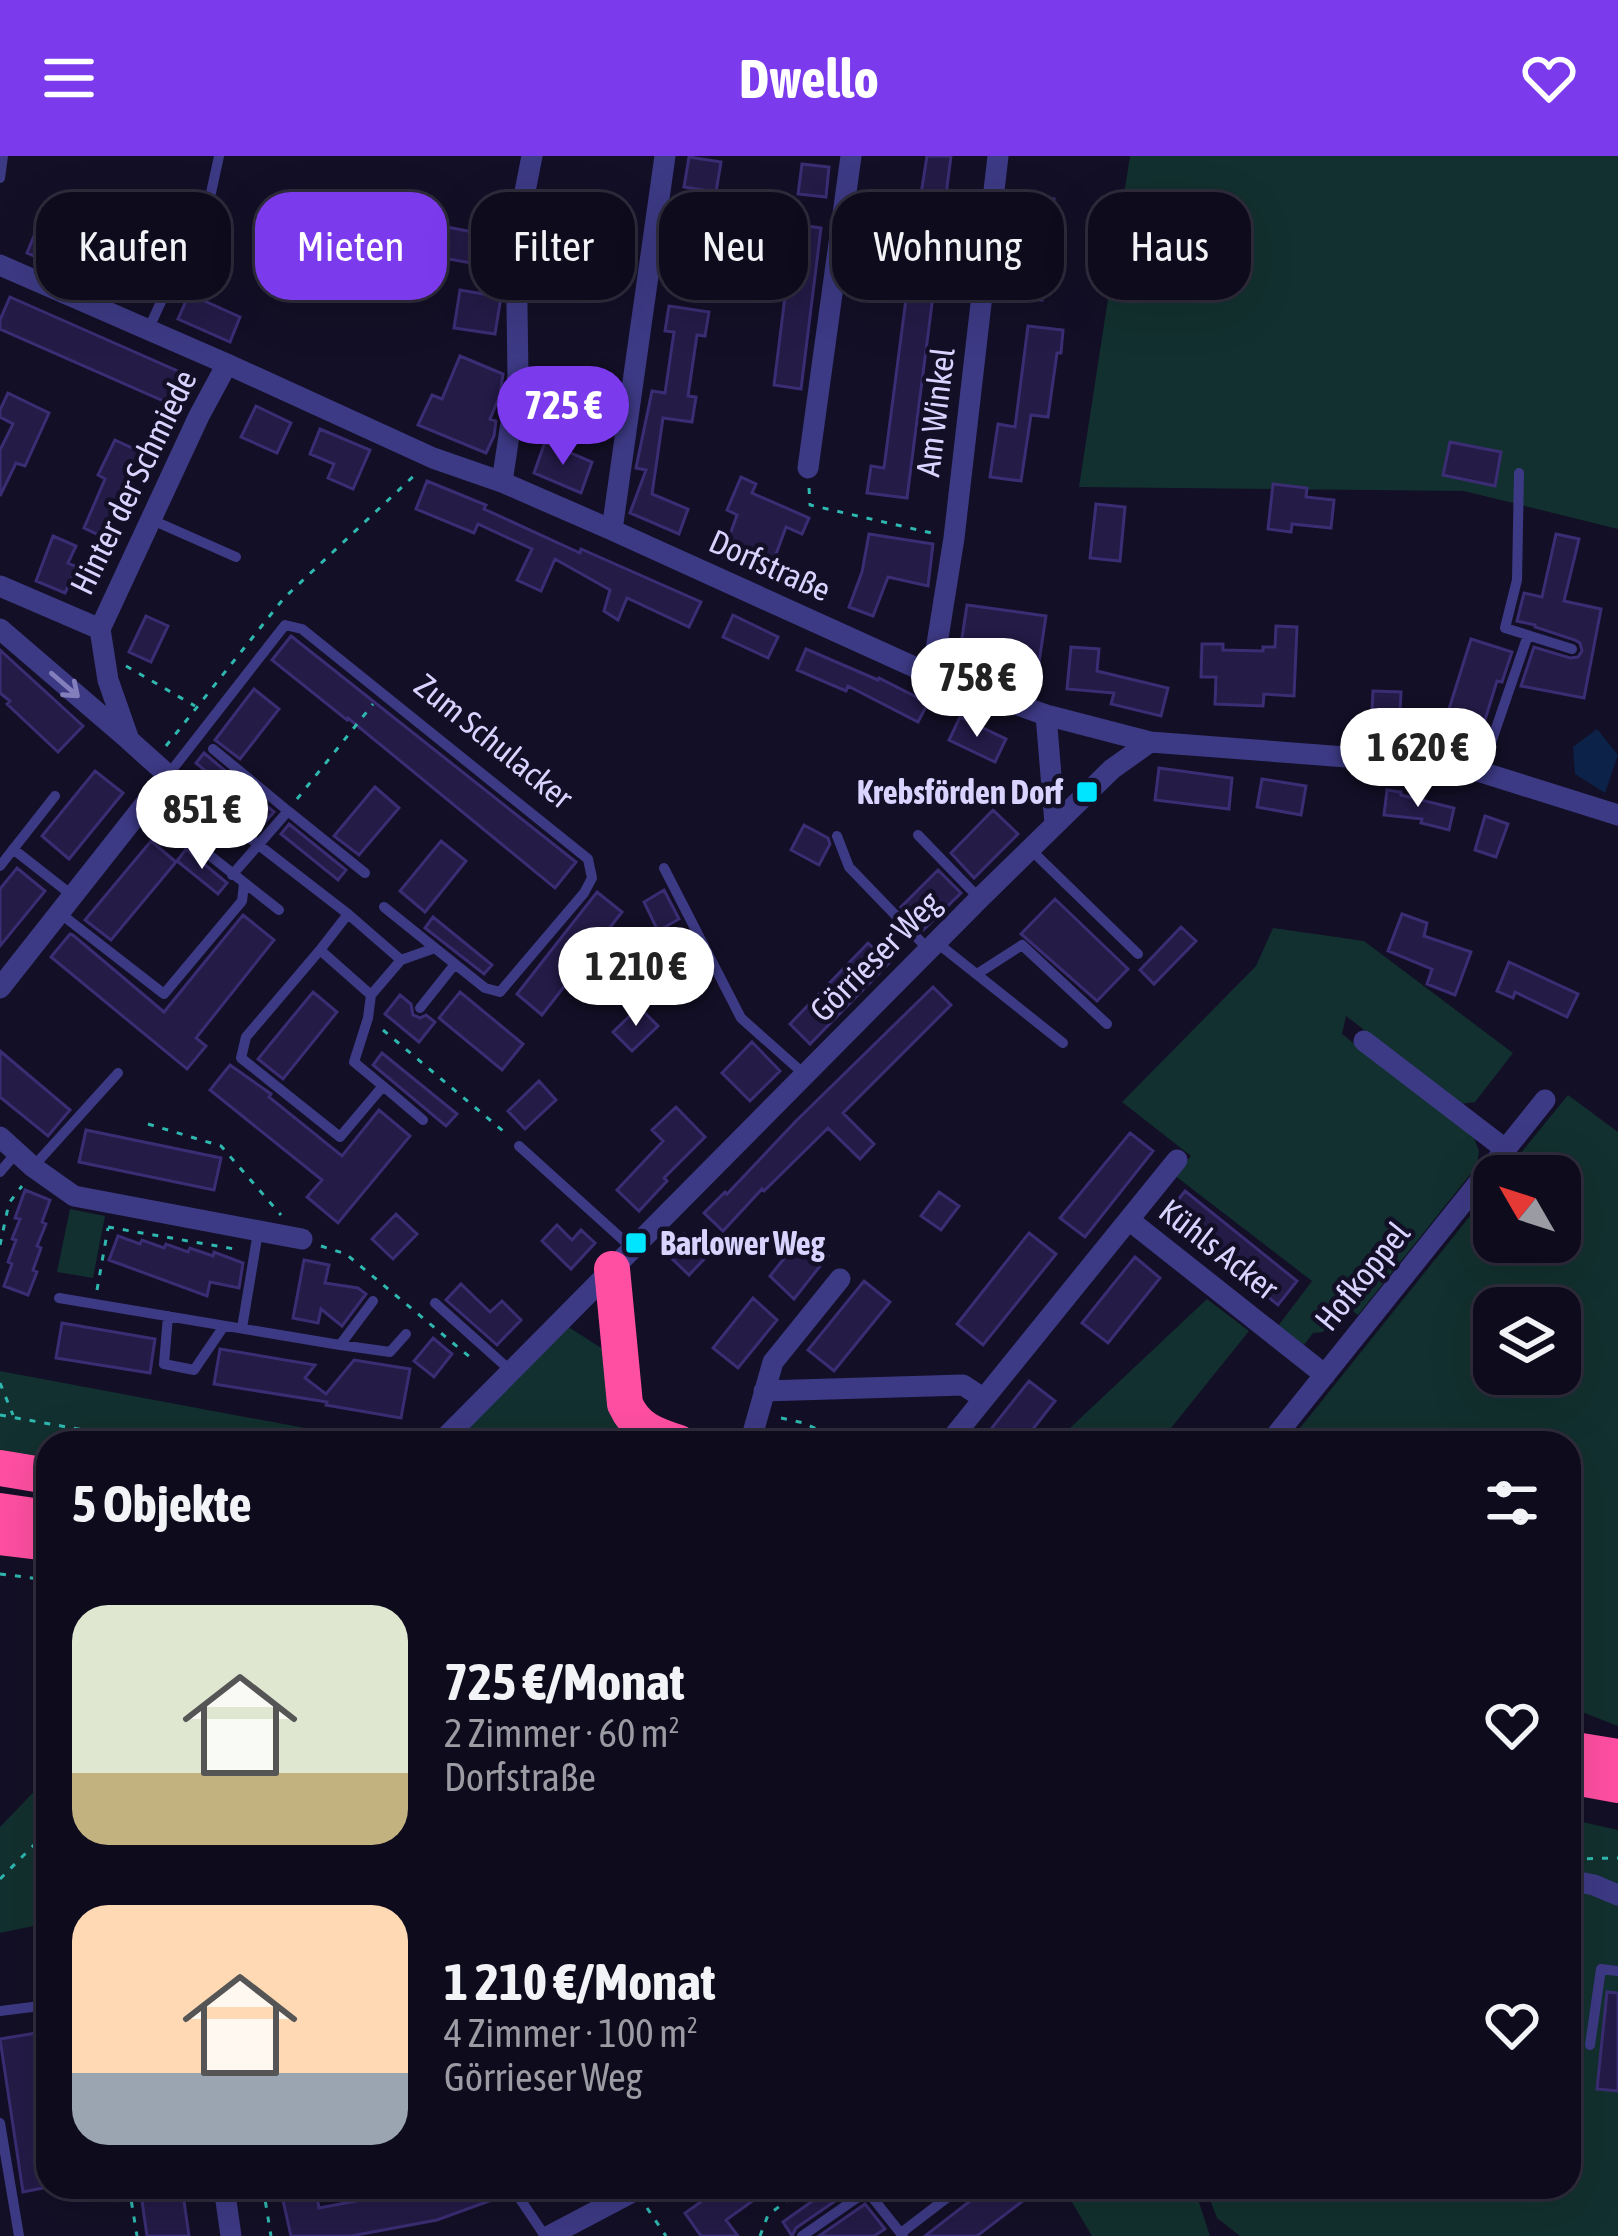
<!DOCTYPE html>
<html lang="de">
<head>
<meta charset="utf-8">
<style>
	:root { --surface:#0e0b1c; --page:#171425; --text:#f1f3f6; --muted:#9b9ba3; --line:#2e2b3b; --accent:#7c3aed }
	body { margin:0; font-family:"Asap Condensed",sans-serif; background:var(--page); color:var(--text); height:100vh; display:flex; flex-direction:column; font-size:45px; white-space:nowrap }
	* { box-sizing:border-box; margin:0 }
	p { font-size:39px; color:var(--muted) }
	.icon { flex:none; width:66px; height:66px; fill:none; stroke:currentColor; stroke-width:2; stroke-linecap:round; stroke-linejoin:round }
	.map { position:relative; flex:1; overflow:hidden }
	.side { position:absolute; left:36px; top:1275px; width:1545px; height:768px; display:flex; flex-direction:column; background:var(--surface); border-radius:36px; box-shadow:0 12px 48px #0002,0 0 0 3px var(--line) }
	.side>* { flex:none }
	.hud { position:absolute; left:36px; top:36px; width:1548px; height:108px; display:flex; gap:24px }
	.needle { width:78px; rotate:309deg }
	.fabs { position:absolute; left:1473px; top:999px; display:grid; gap:24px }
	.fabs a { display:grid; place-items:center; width:108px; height:108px; border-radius:24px; background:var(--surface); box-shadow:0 12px 48px #0002,0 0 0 3px var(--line); font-size:60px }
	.price { position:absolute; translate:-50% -102px; padding:0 27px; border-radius:42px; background:#fff; color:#222; font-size:39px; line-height:78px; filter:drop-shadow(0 3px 6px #0008) }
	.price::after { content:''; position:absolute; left:50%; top:72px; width:36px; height:27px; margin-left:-18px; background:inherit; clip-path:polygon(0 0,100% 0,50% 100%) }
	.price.current { background:var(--accent); color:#fff }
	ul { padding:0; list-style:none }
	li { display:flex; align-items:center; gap:36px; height:300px; padding:0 36px }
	li span { display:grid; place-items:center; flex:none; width:336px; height:240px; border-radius:36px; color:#555 }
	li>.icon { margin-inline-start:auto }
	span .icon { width:144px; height:144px; fill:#fffc; stroke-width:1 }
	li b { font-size:51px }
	h2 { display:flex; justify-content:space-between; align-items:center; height:144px; padding:0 36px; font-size:51px }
	.tag { padding:0 42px; border-radius:36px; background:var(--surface); box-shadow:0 12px 48px #0002,0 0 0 3px var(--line); font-size:42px; line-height:108px }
	.tag.current { background:var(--accent); color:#fff }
	header { display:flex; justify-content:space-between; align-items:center; height:156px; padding:0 36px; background:var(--accent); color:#fff; font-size:54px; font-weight:700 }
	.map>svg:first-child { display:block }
	.green { fill:#12302f; fill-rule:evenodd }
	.water { fill:#0c2248 }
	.building { fill:#241b47; stroke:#3b2d73; stroke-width:3 }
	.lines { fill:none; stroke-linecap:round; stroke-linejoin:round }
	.path { stroke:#2fb8b0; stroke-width:3; stroke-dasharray:6 9; stroke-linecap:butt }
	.lane { stroke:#3d3a85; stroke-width:10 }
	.street { stroke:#3d3a85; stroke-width:21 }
	.highway { stroke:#ff4fa3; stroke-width:36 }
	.oneway { stroke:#837fbc }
	.poi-dot { fill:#00e5ff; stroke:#130f26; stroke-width:4.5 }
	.labels { text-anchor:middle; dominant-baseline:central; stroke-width:9; stroke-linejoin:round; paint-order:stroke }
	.street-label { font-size:33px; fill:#d9d4ff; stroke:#130f26 }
	.poi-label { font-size:33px; font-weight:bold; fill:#d9d4ff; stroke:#130f26; text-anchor:end }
</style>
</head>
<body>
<header><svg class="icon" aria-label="menu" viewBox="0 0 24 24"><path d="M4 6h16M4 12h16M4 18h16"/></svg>Dwello<svg class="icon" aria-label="heart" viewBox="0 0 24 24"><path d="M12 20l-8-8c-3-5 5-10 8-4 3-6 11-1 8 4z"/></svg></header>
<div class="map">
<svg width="1618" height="2080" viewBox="0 0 1618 2080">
	<rect width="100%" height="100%" fill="#130f26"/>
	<!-- green -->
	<path class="green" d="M1130,0H1618V373L1464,335L1079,331Z
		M1273,772L1364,785L1513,897L1475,946L1461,948L1346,860L1342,878L1474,982L1479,995L1477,1010L1358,1159L1345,1150L1323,1176L1313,1177L1304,1189L1278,1170L1312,1125L1174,1019L1191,1000L1122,946L1256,810Z
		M1568,939L1618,976V1570L1569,1551V1287H1288L1494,1030V1086H1560V1020H1502ZM1494,1152H1560V1218H1494Z
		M70,1053L105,1060L93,1122L57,1116Z
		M1207,1143L1249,1175L1159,1287H1054Z
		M559,1165L620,1204L625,1248L679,1287H440Z
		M0,1215L385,1287H48V1305L0,1296Z
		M48,1621V1767L0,1777V1671Z
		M1569,1663L1618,1674V2080H1240L1217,2062L1205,2031H1569Z
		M1063,2031H1194L1210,2080H1092Z"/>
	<!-- water -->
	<path class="water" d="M1597,573L1618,599L1605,637L1575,618L1573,591Z"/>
	<!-- building -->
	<path class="building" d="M927,0H951L907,342L867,337L871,310L884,312L913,89Z
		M689,1L721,6L716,36L684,31Z
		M802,8L829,11L826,41L798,38Z
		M1029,39L1054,43L1042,144L1016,141Z
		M794,68L821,72L801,233L774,229Z
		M38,70L95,94L84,121L27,97Z
		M442,70L488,79L483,109L437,101Z
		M680,92L726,100L722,122L676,115Z
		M460,134L501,141L495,178L454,172Z
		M189,138L240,161L230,186L178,163Z
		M10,141L189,220L175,250L0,173V164Z
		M669,150L709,156L705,180L697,179L688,240L696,241L692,266L663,262L652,338L688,353L679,378L630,357L646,314L636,312L652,235L665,237L674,176L665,175Z
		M1028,170L1063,174L1061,197H1057L1048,261L1031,259L1021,325L990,321L998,268L1015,271Z
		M460,200L503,218L500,239L490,263L496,265L494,280L486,297L418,269L432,239L442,243Z
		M8,237L49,257L25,310L16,307L0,340V294L13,268L0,261V254Z
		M256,250L291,267L277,297L241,281Z
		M320,273L370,294L353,333L328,322L334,308L310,298Z
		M115,284L145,298L105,382L84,372L105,323L98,319Z
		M545,286L592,306L581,337L534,317Z
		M1450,286L1501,296L1495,330L1443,319Z
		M741,321L756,328L752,337L809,362L802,378L786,371L768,420L722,401L737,359L727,354Z
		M427,325L486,349L484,353L580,397L581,393L701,446L689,471L627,442L618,464L604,455L610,434L555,403L541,435L517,424L532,393L478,368L474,377L416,353Z
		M1273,328L1307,332L1306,341L1334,344L1331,372L1292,368L1291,376L1268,373Z
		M1096,348L1125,351L1120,405L1090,402Z
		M869,378L933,388L928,430L888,421L873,460L849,451L862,416Z
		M1556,378L1579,383L1564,445L1601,453L1584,542L1521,530L1534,491L1570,502L1578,501L1582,495L1580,487L1575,484L1535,471V469L1517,465L1524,437L1542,441Z
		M53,380L76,390L68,407L77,411L65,437L36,425Z
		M967,449L1046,460L1039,506L960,495Z
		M733,459L778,481L768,502L723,481Z
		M146,460L168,470L151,506L129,496Z
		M1276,470L1297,471L1294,540L1264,538L1263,550L1215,548L1216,521H1201L1202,488H1223V494L1263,495V491H1275Z
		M291,480L576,706L555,732L348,562L347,564L272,504Z
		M1471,483L1512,496L1502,526L1497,525L1485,564L1449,553Z
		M1071,491L1099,493L1097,515L1168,532L1161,560L1111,548L1114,537L1067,533Z
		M806,493L878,524L879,522L928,547L918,566L848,530L846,535L797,514Z
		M0,494L83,570L58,596L7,548L10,545L0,537Z
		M254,533L279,553L240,603L215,584Z
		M1373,535L1401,536L1399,575L1371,574Z
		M960,561L1006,583L995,606L949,584Z
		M204,597L274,656L266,665L196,607Z
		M1159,612L1232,622L1229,653L1155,644Z
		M95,615L123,637L69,703L42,680Z
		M1262,623L1306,630L1301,659L1257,651Z
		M375,631L399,652L359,699L334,680Z
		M1387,634L1401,636V639L1454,652L1449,674L1421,667L1422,663L1384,659Z
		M993,654L1018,678L974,722L951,697Z
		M1485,660L1508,668L1496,701L1475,694Z
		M289,668L346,714L338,724L281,678Z
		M804,669L828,682L830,688L819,709L791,694Z
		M151,685L176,706L111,784L85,764Z
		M441,685L466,705L425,756L400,735Z
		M186,693L227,727L218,738L177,705Z
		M17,712L45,735L0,790V733Z
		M938,714L961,737L923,774L901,751Z
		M664,734L679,763L658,775L644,746Z
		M597,736L622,756L542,859L517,838Z
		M1055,743L1128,813L1097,845L1021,778Z
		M1402,758L1427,767L1424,780L1471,796L1455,839L1427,828L1432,813L1388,795Z
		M243,759L274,784L196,882L206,890L187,913L51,801L70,778L73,779L164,856Z
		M433,761L492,809L484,818L425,772Z
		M1181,771L1196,785L1154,828L1140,814Z
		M868,787L889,807L810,888L790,868Z
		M1509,806L1578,838L1567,861L1515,836L1513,842L1497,835Z
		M933,831L951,849L843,957L874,988L860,1003L828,972L764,1035L762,1033L723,1075L704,1057L725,1036L727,1038L795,966Z
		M313,836L337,856L283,923L258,903Z
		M460,836L523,888L502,914L439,862Z
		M400,839L411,848L413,859L420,862L426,859L435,866L419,886L385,858Z
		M639,851L658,870L632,895L613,876Z
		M752,886L780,915L750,945L722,917Z
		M0,895L70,954L48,980L0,941Z
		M382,897L457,958L446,970L373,909Z
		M230,909L271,938L269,941L342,1000L379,954L410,980L338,1067L307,1041L322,1024L210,934Z
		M539,925L556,944L525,973L508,955Z
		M676,951L705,981L664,1022L667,1025L639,1055L617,1034L663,985L652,974Z
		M86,974L221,1002L214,1034L79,1006Z
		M1130,977L1153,995L1085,1081L1060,1062Z
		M25,1034L50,1044L42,1066L46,1068L37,1090L41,1092L33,1114L37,1116L28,1139L4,1130L12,1108L8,1106L16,1084L12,1083L20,1063L15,1062Z
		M1185,1035L1297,1125L1278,1149L1166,1059Z
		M939,1036L959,1050L941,1074L921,1060Z
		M396,1058L417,1078L393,1103L372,1083Z
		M557,1069L572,1084L581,1074L595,1087L571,1113L542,1085Z
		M1029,1077L1056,1098L983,1189L957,1168Z
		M684,1078L707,1100L689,1119L666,1097Z
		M803,1079L828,1100L794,1143L770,1120Z
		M118,1080L140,1088L142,1084L164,1092L166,1088L188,1096L190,1092L213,1100L214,1096L243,1107L239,1132L210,1126L207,1140L109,1104Z
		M1135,1101L1160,1122L1108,1187L1082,1167Z
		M304,1104L329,1109L325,1127L358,1132L366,1138L342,1170L321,1153L318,1167L293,1162Z
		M864,1125L890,1146L834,1215L808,1194Z
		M461,1128L490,1156L502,1145L521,1164L497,1189L446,1144Z
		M753,1142L777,1164L738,1212L713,1192Z
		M62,1167L155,1183L150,1217L56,1202Z
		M433,1182L452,1198L434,1221L414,1205Z
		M220,1193L315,1209L305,1222L326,1238L354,1204L410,1213L401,1262L326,1249L327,1246L214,1228Z
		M1029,1225L1055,1245L1022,1287H980Z
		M1607,1836L1618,1837V1935L1597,1933Z
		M48,1875V2031L23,2036L0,1883Z
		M140,2031H182L189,2080H147Z
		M280,2031H315L319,2052L430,2031H502L506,2039L437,2064L351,2080H291Z
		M722,2031H772L726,2064L738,2080H701L685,2057Z
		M832,2031L854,2032L796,2072L792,2080L783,2066Z
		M988,2031H1041L977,2080H925Z
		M865,2048L885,2073L874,2080H819Z"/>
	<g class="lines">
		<!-- path -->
		<path class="path" d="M809,332L810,349L936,378
			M126,510L195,550
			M166,590L284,442L419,315
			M297,643L373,548
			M383,874L509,980
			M148,968L221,990L281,1059
			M108,1071L240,1094
			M0,1089L9,1047L22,1030
			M321,1090L346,1098L471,1202
			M97,1134L108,1072
			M0,1227L13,1259
			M0,1259L156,1287
			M781,1262L804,1267L846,1287
			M707,1277L732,1285
			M0,1418L48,1424
			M37,1469L48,1462
			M1572,1703L1618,1702
			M0,1723L48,1675
			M111,2031L113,2045L129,2041
			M129,2031L137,2080
			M263,2031L271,2080
			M647,2052L666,2080
			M760,2080L768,2059L805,2031"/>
		<!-- lane -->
		<path class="lane" d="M0,22L3,0
			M149,172L211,37L219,0
			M1519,317L1517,424L1505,472L1572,493
			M152,364L236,401
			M213,593L288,655L232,719
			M1481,616L1528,479
			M288,655L365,717
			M170,668L279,754
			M918,679L978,741
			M837,680L849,711L928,793
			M13,693L73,740
			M1030,693L1138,798
			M0,710L55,640
			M664,712L741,862L804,918
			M384,751L435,792
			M61,758L164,838L242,745L244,728
			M348,758L320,794L371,839L401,804L348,758L168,619L285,469L302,473L588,703L592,722L584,737L500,836L485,832L435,792L401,804
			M936,786L1063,887
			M320,794L246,881L241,902L340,981L383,930L354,906L368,862L371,839
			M977,818L1022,789L1107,868
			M420,852L455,808
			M383,930L423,964
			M519,990L632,1092
			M33,1011L118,917
			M0,1016L17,996
			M59,1142L340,1189L373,1145
			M435,1147L511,1215
			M168,1160L164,1208L194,1214L224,1170
			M242,1172L258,1076
			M340,1189L390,1196L406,1178
			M0,1855L48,1849
			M1590,1889L1601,1813L1618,1815
			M0,1967L19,2080
			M512,2031L545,2080
			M864,2031L903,2080
			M901,2077L961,2031
			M802,2080L867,2035"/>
		<!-- street -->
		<path class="street" d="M0,109L227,208L433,302L502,326L612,374L932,519L1046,559L1150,586L1425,607L1481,616L1618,659
			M808,312L851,0
			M502,326L518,220L516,81L532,0
			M612,374L665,0
			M0,430L100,473
			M0,473L127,582
			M932,519L954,382L998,0
			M1046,559L1055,668
			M0,832L168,619L129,584L108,524L100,473L199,260L227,208
			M1364,885L1505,993
			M0,981L33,1011L74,1040L302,1083
			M1129,1064L1325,1219
			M764,1235L963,1229L983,1242
			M440,1287L979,743L1112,613L1150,586
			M750,1287L773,1206L840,1123
			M948,1287L1177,1004
			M1270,1287L1545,944
			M1569,1724L1594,1729L1618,1739
			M224,2031L231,2080
			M549,2080L642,2031"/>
		<!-- highway -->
		<path class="highway" d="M612,1113L625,1248C636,1273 654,1279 679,1287
			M0,1312L48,1320
			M0,1355L48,1362
			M0,1381L48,1387
			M1569,1593L1618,1601
			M1569,1620L1618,1629"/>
	</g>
	<!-- one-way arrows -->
	<defs><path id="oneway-shaft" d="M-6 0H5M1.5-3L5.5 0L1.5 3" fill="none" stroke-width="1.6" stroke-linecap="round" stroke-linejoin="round" transform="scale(3)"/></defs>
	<use class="oneway" href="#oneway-shaft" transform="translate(65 529) rotate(41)"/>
	<!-- markers -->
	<g class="poi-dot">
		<rect x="1075" y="624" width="24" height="24" rx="6"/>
		<rect x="624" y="1075" width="24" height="24" rx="6"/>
	</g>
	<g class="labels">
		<!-- street labels -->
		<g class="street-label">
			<text transform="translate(935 256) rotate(-83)">Am Winkel</text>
			<text transform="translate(133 326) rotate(-64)">Hinter der Schmiede</text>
			<text transform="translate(770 409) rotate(24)">Dorfstraße</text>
			<text transform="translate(494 585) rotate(39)">Zum Schulacker</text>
			<text transform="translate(875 800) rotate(-45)">Görrieser Weg</text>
			<text transform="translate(1219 1093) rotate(38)">Kühls Acker</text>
			<text transform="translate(1362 1120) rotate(-51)">Hofkoppel</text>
		</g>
		<!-- poi labels -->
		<g class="poi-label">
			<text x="1063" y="636">Krebsförden Dorf</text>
			<text x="660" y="1087" text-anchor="start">Barlower Weg</text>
		</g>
	</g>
</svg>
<div class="fabs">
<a><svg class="needle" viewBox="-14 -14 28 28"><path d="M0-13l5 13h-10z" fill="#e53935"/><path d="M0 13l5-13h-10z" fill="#9b9ba3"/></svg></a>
<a><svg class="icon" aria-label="layers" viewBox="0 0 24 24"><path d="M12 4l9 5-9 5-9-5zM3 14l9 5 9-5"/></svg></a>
</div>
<b class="price current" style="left:563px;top:312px">725 €</b>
<b class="price" style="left:977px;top:584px">758 €</b>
<b class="price" style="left:1418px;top:654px">1 620 €</b>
<b class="price" style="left:202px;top:716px">851 €</b>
<b class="price" style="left:636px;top:873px">1 210 €</b>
<div class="hud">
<a class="tag">Kaufen</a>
<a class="tag current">Mieten</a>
<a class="tag">Filter</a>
<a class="tag">Neu</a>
<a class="tag">Wohnung</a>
<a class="tag">Haus</a>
</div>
<section class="side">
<h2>5 Objekte<svg class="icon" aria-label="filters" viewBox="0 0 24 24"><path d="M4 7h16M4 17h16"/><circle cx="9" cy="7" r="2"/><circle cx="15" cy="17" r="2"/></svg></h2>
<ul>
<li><span style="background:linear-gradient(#dfe7d0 70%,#c2b280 0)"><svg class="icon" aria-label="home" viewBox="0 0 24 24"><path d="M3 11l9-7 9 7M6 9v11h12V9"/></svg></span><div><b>725 €/Monat</b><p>2 Zimmer · 60 m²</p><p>Dorfstraße</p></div><svg class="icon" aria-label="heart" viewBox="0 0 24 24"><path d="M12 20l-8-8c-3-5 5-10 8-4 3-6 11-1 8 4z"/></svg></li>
<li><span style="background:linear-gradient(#ffd9b3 70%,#9aa5b1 0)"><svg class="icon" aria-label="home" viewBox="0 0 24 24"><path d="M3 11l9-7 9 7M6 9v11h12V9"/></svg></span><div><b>1 210 €/Monat</b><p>4 Zimmer · 100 m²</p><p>Görrieser Weg</p></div><svg class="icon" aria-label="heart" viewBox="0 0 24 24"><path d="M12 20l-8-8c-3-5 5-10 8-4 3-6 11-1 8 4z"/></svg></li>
</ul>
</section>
</div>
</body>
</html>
